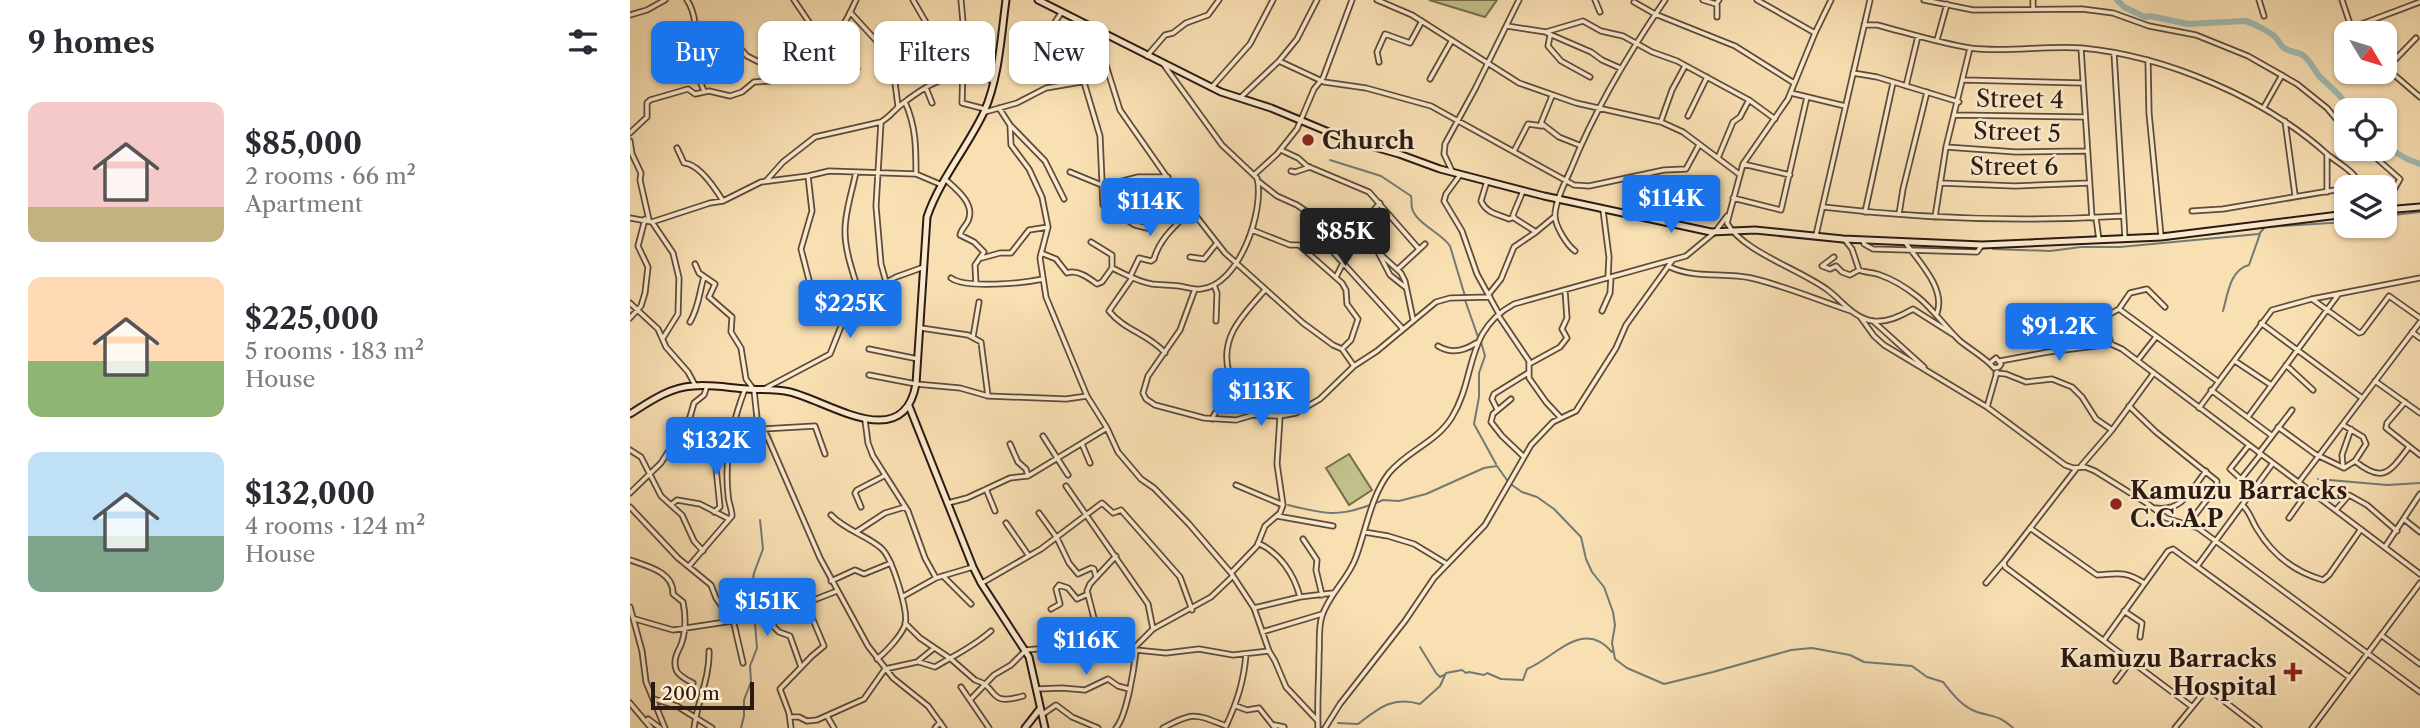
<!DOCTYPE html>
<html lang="en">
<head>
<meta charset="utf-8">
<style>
	:root { --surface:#fff; --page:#f2f2f3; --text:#2b2b33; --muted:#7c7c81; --accent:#1a73e8 }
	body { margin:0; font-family:"Libre Caslon Text",serif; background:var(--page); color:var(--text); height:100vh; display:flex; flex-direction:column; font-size:26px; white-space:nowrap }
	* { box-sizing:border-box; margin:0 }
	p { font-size:23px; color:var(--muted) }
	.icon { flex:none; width:38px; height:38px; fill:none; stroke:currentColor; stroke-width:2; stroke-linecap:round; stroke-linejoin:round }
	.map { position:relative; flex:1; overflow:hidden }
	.drawer { display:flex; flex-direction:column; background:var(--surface); width:630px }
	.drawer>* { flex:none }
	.top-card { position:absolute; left:21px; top:21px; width:665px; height:63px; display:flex; gap:14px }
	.needle { width:46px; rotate:128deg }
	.fabs { position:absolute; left:1704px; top:21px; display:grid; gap:14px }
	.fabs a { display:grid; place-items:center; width:63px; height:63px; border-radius:14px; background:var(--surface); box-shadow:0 2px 5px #0004; font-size:35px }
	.scale { position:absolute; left:21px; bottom:18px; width:103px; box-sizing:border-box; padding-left:7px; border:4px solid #2b1913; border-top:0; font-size:19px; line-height:24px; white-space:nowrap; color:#2b1913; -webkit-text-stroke:5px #fbebce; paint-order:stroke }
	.price { position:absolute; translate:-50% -60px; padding:0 16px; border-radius:7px; background:var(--accent); color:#fff; font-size:23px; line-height:46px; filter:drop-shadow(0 2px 4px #0008) }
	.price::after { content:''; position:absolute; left:50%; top:42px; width:21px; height:16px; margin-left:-10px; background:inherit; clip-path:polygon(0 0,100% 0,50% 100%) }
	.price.active { background:#222; color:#fff }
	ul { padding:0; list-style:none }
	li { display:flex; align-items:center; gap:21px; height:175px; padding:0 28px }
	li span { display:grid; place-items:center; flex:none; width:196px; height:140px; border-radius:14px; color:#555 }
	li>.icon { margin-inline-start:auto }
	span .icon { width:84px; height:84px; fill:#fffc; stroke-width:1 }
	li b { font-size:30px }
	h2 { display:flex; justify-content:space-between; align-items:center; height:84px; padding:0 28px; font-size:30px }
	.pill { padding:0 24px; border-radius:14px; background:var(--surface); box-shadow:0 2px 5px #0004; font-size:24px; line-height:63px }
	.pill.active { background:var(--accent); color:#fff }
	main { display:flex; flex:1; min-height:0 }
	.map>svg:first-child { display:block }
	.green { fill:#c0c18a; stroke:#766d4e; stroke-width:2 }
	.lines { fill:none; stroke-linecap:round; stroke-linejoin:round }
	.stream { stroke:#717a74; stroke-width:2 }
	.river { stroke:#a0bbb5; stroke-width:6 }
	.street-casing { stroke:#5e4b3b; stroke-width:7 }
	.secondary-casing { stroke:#2b1913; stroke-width:9 }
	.street { stroke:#fbebce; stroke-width:3.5 }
	.secondary { stroke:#fbebce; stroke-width:5 }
	.poi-dot { fill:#8f2418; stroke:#fbebce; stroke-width:2.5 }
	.labels { text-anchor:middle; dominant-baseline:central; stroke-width:5; stroke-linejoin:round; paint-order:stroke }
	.street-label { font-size:24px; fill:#2b1913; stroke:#fbebce }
	.poi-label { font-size:24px; font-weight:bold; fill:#2b1913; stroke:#fbebce; text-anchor:start }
</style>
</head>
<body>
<main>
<section class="drawer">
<h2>9 homes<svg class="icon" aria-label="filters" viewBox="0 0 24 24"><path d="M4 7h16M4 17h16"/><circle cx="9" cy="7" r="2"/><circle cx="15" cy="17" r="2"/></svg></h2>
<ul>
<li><span style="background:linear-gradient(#f6c9c9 75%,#c2b280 0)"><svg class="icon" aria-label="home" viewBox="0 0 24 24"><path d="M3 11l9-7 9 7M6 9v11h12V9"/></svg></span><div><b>$85,000</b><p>2 rooms · 66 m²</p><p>Apartment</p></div></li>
<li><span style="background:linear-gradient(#ffd9b3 60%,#8fb573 0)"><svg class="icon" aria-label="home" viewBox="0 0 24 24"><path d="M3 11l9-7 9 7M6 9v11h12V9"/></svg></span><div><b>$225,000</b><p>5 rooms · 183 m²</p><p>House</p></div></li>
<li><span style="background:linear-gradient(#bfe0f5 60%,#7fa58c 0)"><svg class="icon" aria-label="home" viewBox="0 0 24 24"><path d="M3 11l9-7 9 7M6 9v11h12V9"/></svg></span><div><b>$132,000</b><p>4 rooms · 124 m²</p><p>House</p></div></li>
</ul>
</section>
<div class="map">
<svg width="1790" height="728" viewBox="0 0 1790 728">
	<rect width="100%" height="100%" fill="#f9e0b3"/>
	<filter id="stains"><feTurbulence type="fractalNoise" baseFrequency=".00286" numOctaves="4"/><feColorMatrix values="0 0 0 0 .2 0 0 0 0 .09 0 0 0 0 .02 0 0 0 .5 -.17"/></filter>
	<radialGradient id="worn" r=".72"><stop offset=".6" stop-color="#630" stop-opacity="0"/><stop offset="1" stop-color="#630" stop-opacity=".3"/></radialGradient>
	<!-- green -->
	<path class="green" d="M799,0H867L855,17Z
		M719,454L742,490L719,505L696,468Z"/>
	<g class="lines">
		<!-- stream -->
		<path class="stream" d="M700,160L751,176L781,196C782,200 781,204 782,208C786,224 812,233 820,246L835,296
			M1755,216L1790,212
			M1363,249L1420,251L1451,247H1490L1629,234L1635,227L1717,222
			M835,300L848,337
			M1593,311C1598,293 1600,270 1619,265L1630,234
			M851,342L855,356L849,373V397L844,424L866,464
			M1688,479L1757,485L1790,483
			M746,503L753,500L769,501L796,494L854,468L867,466L879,483L892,492L907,497L924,509L951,537L956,559L962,572L974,587L983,612L985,625L982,643L985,659L997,668L1034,684L1083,672L1161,650L1182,648L1220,655L1234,662L1282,666L1297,677L1313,682C1322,693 1331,706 1347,712C1363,717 1369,715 1383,728
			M658,505C692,513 706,518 740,505
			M790,647L806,673L810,677L814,675
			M708,723L728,724C749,708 762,696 790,704L810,686L816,673L832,670L836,673L839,672L854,675L857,673L871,679L893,680L897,669C926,657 953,618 982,652
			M111,728L114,716V700L121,682L120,666L127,648L122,585L124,573L133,549L130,520"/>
		<!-- river -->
		<path class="river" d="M1487,0L1494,7L1515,17L1520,16L1558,24L1615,21C1623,23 1638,31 1644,36C1648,39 1650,45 1654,48C1661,53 1668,51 1674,56C1682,63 1685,72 1691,78C1702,88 1713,97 1720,110
			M1755,146L1777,159L1790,164"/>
		<defs>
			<path id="street" d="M57,0C70,19 64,47 67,69C68,77 71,84 74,91
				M164,0L183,28L196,39C212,33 219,15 226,0
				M283,0L309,45L318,77
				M331,0L334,33L332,103L355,109
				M747,0L782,15L889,83L946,103L1031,122L1053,132L1109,174
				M965,0L970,12
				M1073,0L1086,4L1089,0
				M1127,0L1185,33
				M1201,0L1185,33L1158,99L1113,164L1097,223C1113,252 1172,270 1199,291C1212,301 1225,319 1243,321C1257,323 1271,316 1283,309L1324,335
				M1294,0L1343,10L1452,9L1483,13L1519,26L1566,35L1618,56L1667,84L1697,108L1717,132
				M1629,0L1634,16
				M1712,0L1723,33
				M1004,2L1025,14L1105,46L1164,83
				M1403,8V0
				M220,12L252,47L264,75L268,106
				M0,15L17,10L35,0
				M1087,17V5
				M453,23L474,59L490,110L548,193L595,253L673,323L703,345L712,349L724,366
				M1234,25H1247C1278,33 1309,43 1340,48C1377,53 1415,45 1452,48C1536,56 1635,98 1697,154C1709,164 1727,172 1730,187
				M877,26L916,32L953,21L971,31L993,36L1022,52L1047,61L1119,100L1145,119
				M1721,28L1790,2
				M917,33L961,52L972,60L990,68
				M920,36L918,46L931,61L960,77
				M196,39L227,69
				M1307,40L1317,4
				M414,44L416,36L431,13
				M1451,48L1462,218
				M28,51L48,39L64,25
				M1484,53L1495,238
				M517,56L535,35L543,33L556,23L578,15L589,0
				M1518,60L1519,113L1531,236
				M649,61L694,82L736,88L801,106L944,185L959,186L1034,170L1056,169L1069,145
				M749,62L747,52L755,34L780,43L792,21
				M1755,67L1790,97
				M1757,68L1786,38
				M67,70L104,41L117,56L145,70
				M1223,73L1247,77L1329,102
				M453,79L470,136L473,205L505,225L521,229
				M800,79L822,40
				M1334,80L1453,83
				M1276,86L1288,36
				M582,87L620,44L643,0
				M296,88L302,103
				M1161,93L1215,106
				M922,96L911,123L929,137L949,145
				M610,98L649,61L667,39L687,0
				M275,102C286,126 286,148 286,174
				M1634,107L1652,75
				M369,108L380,125L381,145L399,169L412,197L418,227L410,258L416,297L457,396L477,428L488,452L511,479L524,488L559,524L601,573L624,608L639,651L645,661L656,687L687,720
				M355,112L387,103L416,88L451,82L474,59
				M1325,115L1454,117
				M1058,116L1077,77
				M1031,121L1042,90L1055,66
				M1655,121L1665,195
				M251,122L246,206L251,264L256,282
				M381,126L415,161L434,199
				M0,133L17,117V103L20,100L58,89L65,94L79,91L100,96L112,92L124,82L140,81L158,49L183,28
				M0,141L2,154L11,173L10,180L19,220
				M1316,147L1386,152L1456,151
				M47,148L54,163C69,164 85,188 93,201
				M1736,149L1770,179L1755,206
				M651,150L668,158L677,166L739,192L789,249
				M884,151L898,124L912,126
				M1088,158L1103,122L1110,117L1119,100
				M1113,164L1160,175
				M661,171L665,172L680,167
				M822,171L814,154L815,144L845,89L889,0
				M226,172C222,192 215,211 215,231C215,253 224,275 230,296
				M440,172L474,186L508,177H538
				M625,174L647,154L667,129L684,89L693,78L722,0
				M830,175L816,194L814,201L832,231L847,274L869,314
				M178,176L182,211L171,249L180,284L192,307L222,299
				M315,179C326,189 346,204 338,221C335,227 331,229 330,235L344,242L354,252L345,265L346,284
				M136,181L153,162L185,137L251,122C260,117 264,110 272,104C303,80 325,68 364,81
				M628,181L647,196L667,205L683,216L695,232L703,252L772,328
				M857,181L851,201C857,214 868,214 879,219L884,217
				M1310,183L1385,186L1458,183
				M893,191L883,215L884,218L906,232L924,217
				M1697,192V154
				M525,198L537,205L548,193
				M1103,198L1151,210L1177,97
				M750,203L725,231L771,273L775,281L783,319
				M1193,207C1293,219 1393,222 1493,216
				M973,210L979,257L978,277
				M1562,211L1593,209L1717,188
				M1235,212L1263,83
				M1269,214L1273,189L1297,92
				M1305,217L1316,147L1340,48
				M0,218L22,222L43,253L49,278L48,314L33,338
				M1466,218L1469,240
				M22,222L80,203L93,201L131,182L178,176L199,171L286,174L312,185
				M622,230L660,245H669L712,283L716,290L717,304L728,319L721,340L712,349
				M1186,235L1240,0
				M1215,240L1222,249L1229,270C1236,273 1243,272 1250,275C1262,279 1278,289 1288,297C1304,310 1315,327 1330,341C1341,350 1356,358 1364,368L1369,367L1371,364L1366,358L1360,363
				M1233,240L1234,244L1243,249L1347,252L1352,245
				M461,242L482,255V268C495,274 508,282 522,284C531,285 540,285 549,286C556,287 563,290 571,289C609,286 635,210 627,178L592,145L534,65
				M1275,242C1288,261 1316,288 1307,313
				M945,251C937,245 924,225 925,214C926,199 935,183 941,169C965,109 998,54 1035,0
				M748,252L760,275L775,287
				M411,253L426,259L437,273C447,269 459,278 467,284L472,282L482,268
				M560,257L574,259L587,243
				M1204,257L1192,266L1200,269L1206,266L1212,272L1220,275L1229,270
				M352,258L370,253H381L399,230L418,227
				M65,264L69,273L85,284L79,297L102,317L101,332L111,348L116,379L124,390L127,418L137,436L190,558L238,646L263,678L298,706L314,728
				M1040,267C1066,279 1094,272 1121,278C1156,286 1187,300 1221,311
				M768,269L795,244
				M500,277L509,258L521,261L524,259C530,237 547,225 562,209
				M706,277L713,263
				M321,278C336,289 394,283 413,279
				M502,278L479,311C494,330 520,335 535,353
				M584,285L587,293L586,321
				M565,289L550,330L518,376L513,393L516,399L525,405L574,418L606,420L623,415L650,416L666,413L690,399L724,366L747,351L806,302L820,298L860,297
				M859,294L871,279L884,247L906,232
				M1682,299L1729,333L1732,332L1759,296L1790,318
				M0,303L28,329L36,347L58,372L65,385
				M1489,309L1586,380
				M972,311L980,293L981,277
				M868,315L899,361V378L916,402L930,417
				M0,318L11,306L15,293L18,267L8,246L15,219
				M1231,318L1244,336L1254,345L1357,407L1435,465L1443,468L1455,467L1465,471L1518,504L1536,518L1568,528L1790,692
				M1243,321L1294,367
				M60,322C69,307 69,293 74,277
				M1631,323L1732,398
				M291,328L338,335L351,342L358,396
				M1782,332L1790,338
				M343,337L349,302
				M1481,344L1476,327L1478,315L1489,309L1500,293L1517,289L1535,307
				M808,346C821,354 834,351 846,343
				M239,349L288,359
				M1508,360L1526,337
				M1370,361L1418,352L1481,344L1492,349L1790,574
				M1605,361L1641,385
				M901,363L930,347L937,338L932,329L937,318L935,290
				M1656,365L1683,390
				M1366,373L1376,374L1396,382L1422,379L1442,387L1452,397L1466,419L1482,430
				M239,375L286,384L330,388L358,396L436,399L457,396
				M1745,381L1790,413
				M134,389L200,354L220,304L225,299L266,277L294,267
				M1581,390L1641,435
				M881,399L863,414L861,422L872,436L894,457
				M1775,402L1757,423L1756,428L1790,455
				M1499,406L1526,432L1587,481L1586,488L1562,519L1561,525
				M1357,407L1367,372
				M1569,408L1642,310L1682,299L1790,278
				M867,409L862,399L864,394L898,373
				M623,415L626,391L599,373C589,337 613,315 635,290
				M1618,417L1708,295
				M582,419L604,378
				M235,420L238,443L243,456L278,511L295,558L306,578
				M1648,427L1685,454L1714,468L1725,461L1736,444L1733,437L1713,425
				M133,429L185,426L195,454
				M50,431C66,441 79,452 99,445
				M413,436L438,475
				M380,444L388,462L396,469L398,476
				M452,444L460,463
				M1619,445L1600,469L1611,479L1631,454
				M77,447L86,468L90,507L84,512
				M0,450L11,457L31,496L52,515L64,541L73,551
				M1629,453L1662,410
				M1725,461C1753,484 1760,472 1779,447
				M1451,466L1482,430L1523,374
				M1713,467L1712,455L1721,429
				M1446,469L1374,562L1375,567L1561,706
				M1669,482L1790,322
				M606,485L653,505
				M436,486L518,604L523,629
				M356,489L365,511
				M0,493L31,463L60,417L64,403L74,395L77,386
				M318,503L337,498L380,478L398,476L477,428
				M42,504L47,500L70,504L99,519
				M1612,505C1620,511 1621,520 1627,529C1642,554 1665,572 1693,580L1699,575L1731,529
				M0,507L48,558L81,585L86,598L104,624L113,663
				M231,507L225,493L227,490L254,476
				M1525,508C1553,512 1561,490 1576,471
				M1706,510L1719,495L1737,505L1767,531
				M409,513L427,538L439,563L448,574L461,568L464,569L466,577
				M201,515C215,530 236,535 251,548C262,557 279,612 275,625C271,636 256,652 247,659
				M647,516L703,526
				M1659,518L1679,490
				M1775,520L1790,532
				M376,523L399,556
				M1400,528L1467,575C1487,574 1494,570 1514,583
				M226,532L255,513L275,507
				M734,532L758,536L784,544L817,564
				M673,539L687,560L686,570L692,595
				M628,543C650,553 664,574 670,597
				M1755,547L1790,494
				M0,560C17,566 44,572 43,594L53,602C56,616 56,634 50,647C47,653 43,661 46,669C47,675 57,680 63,683
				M1568,565L1643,463
				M59,566L102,516C102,509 98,502 98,494C94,457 102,423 115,389
				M601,573L627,546L635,526L650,513L653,505L647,464L650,417
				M313,576L341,604
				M201,581L225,570L234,574L261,563
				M352,583L411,549L472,503L483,513L491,510L550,577L562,610
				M1356,583L1373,563
				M133,589L141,608L144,627L149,632L160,636L171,667
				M272,597L306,578L343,567
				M0,607L12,651L16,682L35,728
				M624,608L670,597L703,593
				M421,609L430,604L426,589L429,585L438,588L447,599L458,594
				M1494,611L1512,623L1510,637
				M5,619L43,630L102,621
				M275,623L290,638L321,659L345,680C370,687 356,707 393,696
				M632,632L692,614
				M1751,635L1790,664
				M1474,640L1538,551L1543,549L1719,677
				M472,649L457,591L460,584L486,556
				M502,650L523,629L581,597L603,576
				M289,662L305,667C325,655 343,647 361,631
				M1486,681L1501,661
				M331,687L359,728
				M407,689L432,688L455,690L478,679L488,686L499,689
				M24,699L47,706L82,728
				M340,700L364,675L381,665L396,650L439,646L457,651L486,648L536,653L569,649L603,655L639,651
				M0,703L21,728
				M606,706L617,710L629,708L645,728
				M413,714L426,705L442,717L468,728
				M197,716L204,728
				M160,717H169L177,721L187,720L234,699L255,669L287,662L303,649
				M18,719L30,728
				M645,725L654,727
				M596,726C607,702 614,681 616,654
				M64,728C67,702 80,678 79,651
				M161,728L159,713L150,689L182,656L194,646L176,603L207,591
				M305,728L310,722
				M486,728C497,715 504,669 506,651
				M533,728C564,711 565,714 596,726
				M688,728C687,703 689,678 689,654C690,642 688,628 692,616C699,594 719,578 726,557C736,530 741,496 759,473C778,450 806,443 822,417C847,376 834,331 884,304L1056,256L1085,232L1097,216
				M695,728L710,704L775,621L804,578L855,525L901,445L923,422L946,411L986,348L996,325L1042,261
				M1545,728L1576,690L1581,691L1629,728
				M1682,728L1790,583"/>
			<path id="secondary" d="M408,0L591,92L641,108L713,138L769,154L810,169L914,196L1081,232L1125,230L1213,239L1352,245L1531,237L1717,214
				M1755,210L1790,207
				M279,406L343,567L351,583L399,657L415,728
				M0,414C19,402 40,387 63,386C81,384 100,388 117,389C132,390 146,389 160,392C198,401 273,455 286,384L297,217C310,179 337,148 354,112C369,78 371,37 376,0
				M395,728L409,710"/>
		</defs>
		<!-- street casing -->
		<use href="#street" class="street-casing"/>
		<!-- secondary casing -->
		<use href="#secondary" class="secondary-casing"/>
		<!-- street -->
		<use href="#street" class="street"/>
		<!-- secondary -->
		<use href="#secondary" class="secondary"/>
	</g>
	<!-- markers -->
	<g class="poi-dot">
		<circle cx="678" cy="140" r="7"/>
		<circle cx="1486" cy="504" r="7"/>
		<path d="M1659.5 661.5h7v7h7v7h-7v7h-7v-7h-7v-7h7z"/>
	</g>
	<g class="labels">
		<!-- street labels -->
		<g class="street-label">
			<text transform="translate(1390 99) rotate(1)">Street 4</text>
			<text transform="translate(1387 132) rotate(2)">Street 5</text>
			<text x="1384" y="166">Street 6</text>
		</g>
		<!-- poi labels -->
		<g class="poi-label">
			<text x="692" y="140">Church</text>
			<text x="1500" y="490">Kamuzu Barracks<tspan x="1500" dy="28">C.C.A.P</tspan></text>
			<text x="1647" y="658" text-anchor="end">Kamuzu Barracks<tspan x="1647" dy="28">Hospital</tspan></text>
		</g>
	</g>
	<rect width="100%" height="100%" filter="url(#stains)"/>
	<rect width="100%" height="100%" fill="url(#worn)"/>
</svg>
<div class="fabs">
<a><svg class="needle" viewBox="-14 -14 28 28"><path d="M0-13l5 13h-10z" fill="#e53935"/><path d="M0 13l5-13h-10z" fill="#7c7c81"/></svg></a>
<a><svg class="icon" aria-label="locate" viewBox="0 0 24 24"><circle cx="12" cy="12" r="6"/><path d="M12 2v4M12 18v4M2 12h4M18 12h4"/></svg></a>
<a><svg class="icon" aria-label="layers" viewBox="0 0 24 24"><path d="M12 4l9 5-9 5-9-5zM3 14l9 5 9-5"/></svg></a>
</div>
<div class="scale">200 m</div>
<b class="price" style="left:1041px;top:235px">$114K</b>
<b class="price" style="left:520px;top:238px">$114K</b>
<b class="price active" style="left:715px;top:268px">$85K</b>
<b class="price" style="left:220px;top:340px">$225K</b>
<b class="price" style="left:1429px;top:363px">$91.2K</b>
<b class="price" style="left:631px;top:428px">$113K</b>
<b class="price" style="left:86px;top:477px">$132K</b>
<b class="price" style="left:137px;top:638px">$151K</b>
<b class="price" style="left:456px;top:677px">$116K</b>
<div class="top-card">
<a class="pill active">Buy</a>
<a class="pill">Rent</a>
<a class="pill">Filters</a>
<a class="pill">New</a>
</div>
</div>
</main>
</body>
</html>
